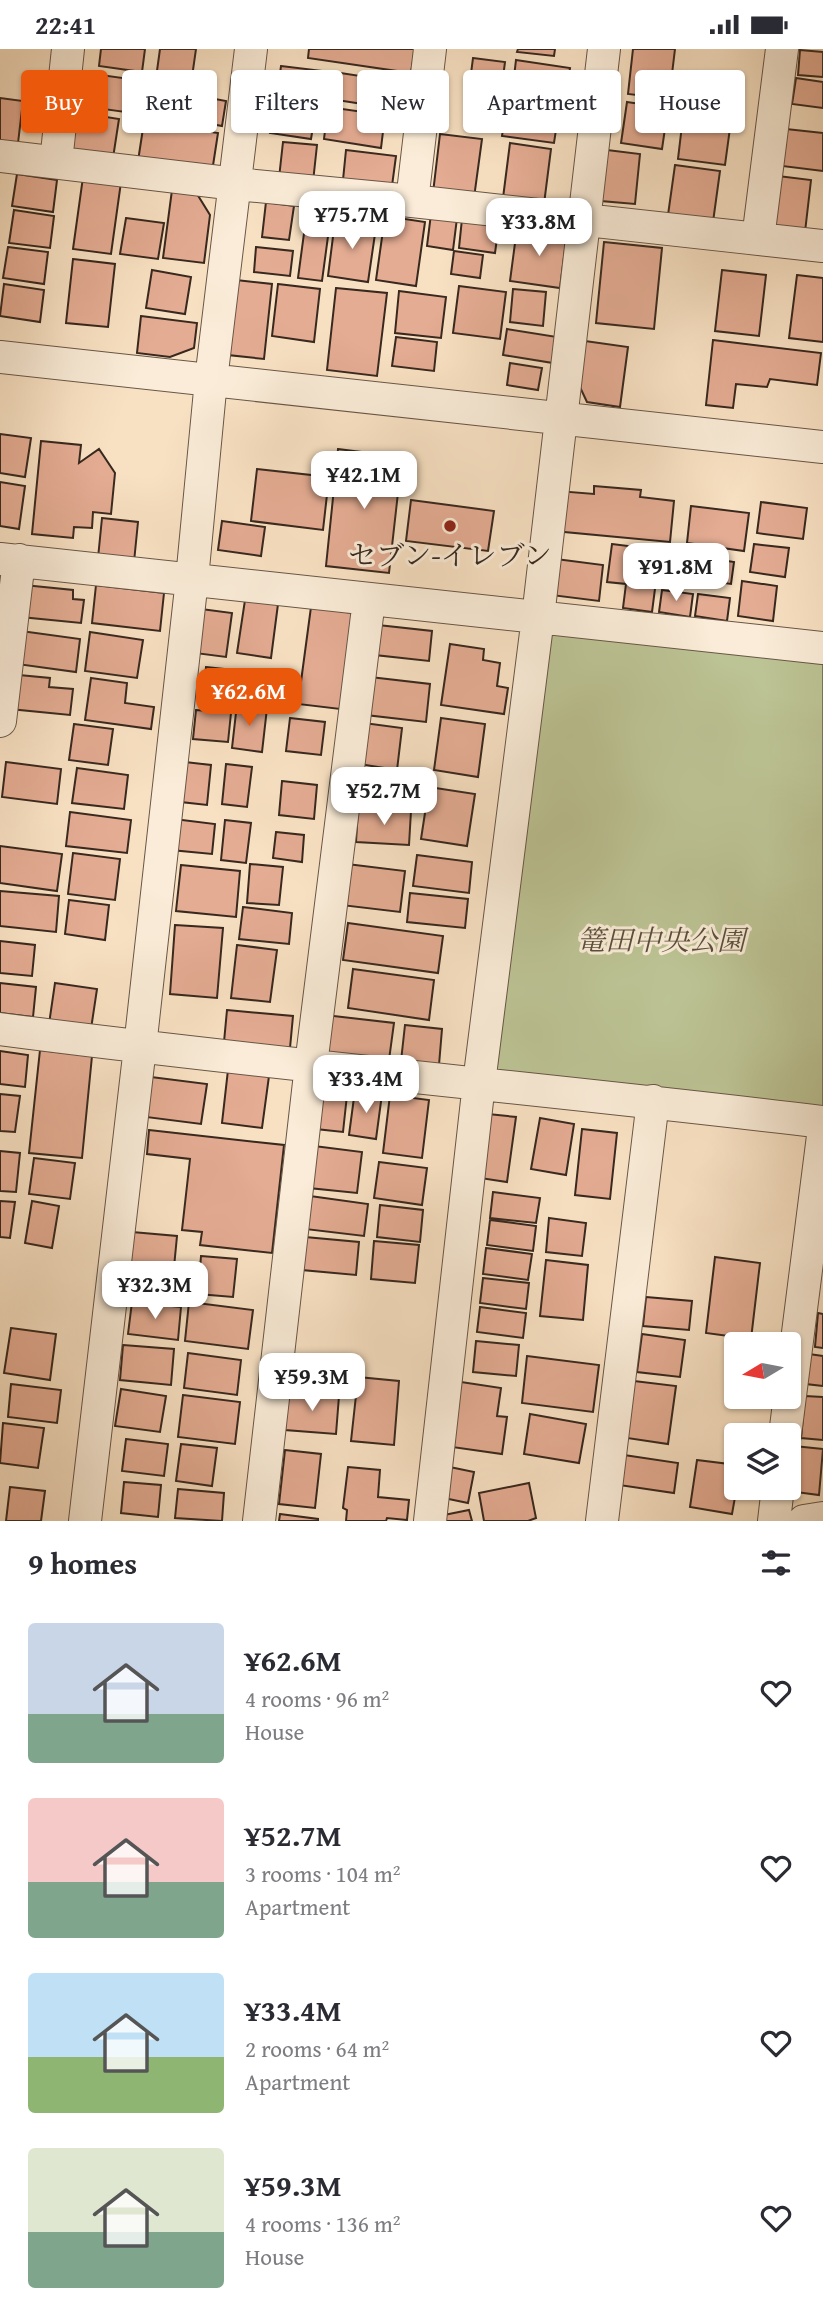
<!DOCTYPE html>
<html lang="en">
<head>
<meta charset="utf-8">
<style>
	:root { --surface:#fff; --page:#f2f2f3; --text:#2b2b33; --muted:#7c7c81; --accent:#ea580c }
	body { margin:0; font-family:"Gentium Book Plus","Noto Serif JP",serif; background:var(--page); color:var(--text); height:100vh; display:flex; flex-direction:column; font-size:26px; white-space:nowrap }
	* { box-sizing:border-box; margin:0 }
	p { font-size:23px; color:var(--muted) }
	.icon { flex:none; width:38px; height:38px; fill:none; stroke:currentColor; stroke-width:2; stroke-linecap:round; stroke-linejoin:round }
	.map { position:relative; height:1472px; overflow:hidden }
	.drawer { display:flex; flex-direction:column; background:var(--surface); flex:1 }
	.drawer>* { flex:none }
	.hud { position:absolute; left:21px; top:21px; width:782px; height:63px; display:flex; gap:14px }
	.needle { width:46px; rotate:260deg }
	.fabs { position:absolute; left:724px; top:1283px; display:grid; gap:14px }
	.fabs a { display:grid; place-items:center; width:77px; height:77px; border-radius:7px; background:var(--surface); box-shadow:0 2px 5px #0004; font-size:35px }
	.price { position:absolute; translate:-50% -60px; padding:0 16px; border-radius:14px; background:#fff; color:#222; font-size:23px; line-height:46px; filter:drop-shadow(0 2px 4px #0008) }
	.price::after { content:''; position:absolute; left:50%; top:42px; width:21px; height:16px; margin-left:-10px; background:inherit; clip-path:polygon(0 0,100% 0,50% 100%) }
	.price.current { background:var(--accent); color:#fff }
	ul { padding:0; list-style:none }
	li { display:flex; align-items:center; gap:21px; height:175px; padding:0 28px }
	li span { display:grid; place-items:center; flex:none; width:196px; height:140px; border-radius:7px; color:#555 }
	li>.icon { margin-inline-start:auto }
	span .icon { width:84px; height:84px; fill:#fffc; stroke-width:1 }
	li b { font-size:30px }
	h2 { display:flex; justify-content:space-between; align-items:center; height:84px; padding:0 28px; font-size:30px }
	.pill { padding:0 24px; border-radius:7px; background:var(--surface); box-shadow:0 2px 5px #0004; font-size:24px; line-height:63px }
	.pill.current { background:var(--accent); color:#fff }
	.status { display:flex; justify-content:space-between; align-items:center; height:49px; padding:0 35px; background:var(--surface); direction:ltr }
	.status svg { height:19px; fill:currentColor }
	.map>svg:first-child { display:block }
	.green { fill:#bcc394; stroke:#7a7659; stroke-width:2 }
	.building { fill:#e4ac93; stroke:#38281e; stroke-width:2 }
	.lines { fill:none; stroke-linecap:round; stroke-linejoin:round }
	.minor-casing { stroke:#685647; stroke-width:34 }
	.minor { stroke:#faecd8; stroke-width:32 }
	.poi-dot { fill:#8f2418; stroke:#faecd8; stroke-width:2.5 }
	.labels { text-anchor:middle; dominant-baseline:central; stroke-width:6; stroke-linejoin:round; paint-order:stroke }
	.poi-label { font-size:28px; fill:#38281e; stroke:#faecd8 }
	.park-label { font-size:28px; font-style:italic; fill:#594f3c; stroke:#faecd8 }
</style>
</head>
<body>
<div class="status"><b>22:41</b><svg viewBox="0 0 49 12"><path d="M0 12V9h3v3zM5 12V6h3v6zM10 12V3h3v9zM15 12V0h3v12zM26 1h20v11H26zM47 4h2v5h-2z"/></svg></div>
<div class="map">
<svg width="823" height="1472" viewBox="0 0 823 1472">
	<rect width="100%" height="100%" fill="#f8e1c3"/>
	<filter id="stains"><feTurbulence type="fractalNoise" baseFrequency=".00286" numOctaves="4"/><feColorMatrix values="0 0 0 0 .2 0 0 0 0 .09 0 0 0 0 .02 0 0 0 .5 -.17"/></filter>
	<radialGradient id="worn" r=".72"><stop offset=".6" stop-color="#630" stop-opacity="0"/><stop offset="1" stop-color="#630" stop-opacity=".3"/></radialGradient>
	<!-- green -->
	<path class="green" d="M538,568L823,599V1073L479,1034Z"/>
	<!-- building -->
	<path class="building" d="M101,0H145L142,23L99,17Z
		M160,0H196L186,70L151,65Z
		M309,0H415L411,24L308,9Z
		M518,0H555L554,7L517,3Z
		M633,0H675L669,50L628,45Z
		M800,1L823,3V28L798,26Z
		M473,9L505,13L501,44L469,40Z
		M516,11L570,19L565,52L512,45Z
		M281,17L323,22L319,52L277,46Z
		M79,23L130,30L125,63L74,56Z
		M334,23L380,30L376,57L330,50Z
		M796,29L823,33V59L792,55Z
		M199,47L226,52L222,77L195,72Z
		M0,49L23,52L18,94L0,92Z
		M685,51L733,57L725,116L678,110Z
		M275,53L316,59L311,90L270,84Z
		M627,53L668,59L662,100L621,94Z
		M507,54L559,61L554,94L502,87Z
		M328,58L385,66L381,99L324,90Z
		M75,63L119,70L113,109L69,102Z
		M144,73L218,84L212,123L138,112Z
		M786,80L823,84V122L782,117Z
		M440,85L482,90L474,149L433,144Z
		M283,93L317,96L313,133L279,129Z
		M510,94L551,100L544,155L503,149Z
		M346,101L396,107L392,137L343,131Z
		M607,101L640,105L635,155L601,152Z
		M675,116L720,122L713,173L668,166Z
		M17,125L57,131L53,163L12,157Z
		M778,127L811,131L805,183L772,179Z
		M83,128L121,133L111,205L73,200Z
		M172,141L197,145L210,166L204,214L163,209Z
		M266,153L294,157L289,191L262,188Z
		M14,161L54,167L50,199L9,194Z
		M307,162L331,165L322,232L298,229Z
		M431,165L457,169L453,201L427,197Z
		M385,167L425,173L416,237L376,231Z
		M126,169L164,174L158,210L120,205Z
		M462,170L499,175L495,204L459,199Z
		M335,172L376,178L368,233L328,227Z
		M517,179L567,185L560,239L510,232Z
		M604,193L662,199L654,280L596,274Z
		M8,198L48,203L44,235L3,229Z
		M256,198L293,202L290,227L254,223Z
		M454,202L483,206L480,229L451,225Z
		M73,210L115,215L108,278L66,274Z
		M152,221L191,228L185,265L146,259Z
		M722,221L766,226L759,287L715,282Z
		M797,226L823,229V293L789,289Z
		M236,231L272,235L264,310L228,306Z
		M4,235L44,241L40,273L0,267Z
		M278,235L320,240L314,293L272,287Z
		M459,237L506,243L500,290L453,284Z
		M336,239L387,244L377,327L327,321Z
		M513,240L546,243L543,277L510,273Z
		M399,242L446,248L441,289L395,284Z
		M141,267L197,274L194,299L170,308L137,304Z
		M507,280L557,288L553,314L503,306Z
		M396,288L437,293L434,322L392,317Z
		M713,291L821,304L817,336L770,330L767,338L736,335L733,359L706,356Z
		M585,292L628,298L620,358L587,353L579,336Z
		M510,314L542,319L538,341L507,336Z
		M0,385L31,389L25,428L0,424Z
		M41,392L81,396L79,414L99,400L115,424L111,465L93,463L92,479L74,478L73,489L32,485Z
		M338,400L402,408L389,524L326,517Z
		M257,420L329,428L323,481L251,472Z
		M0,433L25,437L19,480L0,477Z
		M594,437L641,441L640,448L674,452L670,493L554,482L558,442L594,445Z
		M411,451L494,462L488,502L406,492Z
		M761,453L807,459L803,490L757,484Z
		M691,457L749,464L744,502L687,494Z
		M102,469L138,473L134,513L98,509Z
		M222,472L265,478L261,507L218,501Z
		M612,495L660,501L652,563L623,559L626,535L607,533Z
		M754,495L789,499L785,528L750,523Z
		M665,505L697,509L693,532L662,527Z
		M703,508L734,513L731,535L700,531Z
		M556,510L603,516L599,552L551,546Z
		M742,532L777,537L773,572L738,567Z
		M24,536L73,541V550L84,551L81,574L21,568Z
		M96,536L164,544L160,582L92,574Z
		M662,541L693,545L690,568L659,563Z
		M698,545L730,549L727,572L695,567Z
		M245,551L278,555L271,609L237,604Z
		M311,558L353,564L340,660L298,655Z
		M201,560L232,564L226,608L195,604Z
		M378,576L432,582L429,612L375,606Z
		M21,582L80,590L76,623L17,615Z
		M90,583L143,591L137,629L85,622Z
		M450,595L484,600L483,611L500,614L497,637L508,639L504,665L441,656Z
		M206,618L242,622L238,651L203,647Z
		M19,626L50,629L49,638L73,640L70,666L10,660Z
		M370,628L430,635L426,673L366,666Z
		M91,629L127,634L125,654L154,658L151,680L85,671Z
		M237,655L267,659L262,703L232,699Z
		M196,661L231,664L228,693L193,690Z
		M290,669L325,673L321,706L286,702Z
		M441,669L485,675L478,728L434,721Z
		M364,674L402,679L397,721L359,715Z
		M74,675L113,680L108,716L69,711Z
		M6,713L61,720L57,755L2,748Z
		M185,713L211,716L207,756L181,753Z
		M226,715L252,718L247,758L222,755Z
		M77,719L128,726L124,760L72,754Z
		M363,725L408,730L405,759L360,755Z
		M282,732L317,736L314,770L279,766Z
		M429,738L475,745L467,797L421,790Z
		M358,759L411,762L409,796L356,793Z
		M70,763L131,771L127,804L66,797Z
		M174,770L215,775L212,805L171,801Z
		M225,771L251,774L246,814L221,811Z
		M276,783L304,786L302,813L273,809Z
		M0,797L62,805L57,842L0,834Z
		M73,804L120,810L115,851L68,845Z
		M417,806L472,813L469,844L413,837Z
		M250,815L283,818L279,856L247,854Z
		M347,815L405,822L400,863L341,856Z
		M181,816L240,822L236,868L176,862Z
		M0,842L59,847L56,883L0,877Z
		M410,844L468,850L465,879L407,873Z
		M69,851L109,856L105,891L65,885Z
		M243,858L292,864L289,895L239,890Z
		M348,874L443,887L438,924L343,911Z
		M175,876L223,879L217,949L170,945Z
		M0,892L35,896L32,927L0,924Z
		M237,896L277,901L270,953L231,949Z
		M353,920L434,931L429,971L348,959Z
		M0,934L36,938L33,968L0,964Z
		M55,934L97,940L91,980L49,975Z
		M227,961L293,967L290,999L224,993Z
		M325,966L394,974L389,1011L320,1002Z
		M405,976L442,980L439,1016L401,1012Z
		M40,1001L92,1007L82,1109L29,1104Z
		M0,1002L28,1006L25,1038L0,1035Z
		M228,1021L269,1027L262,1079L222,1074Z
		M151,1028L207,1035L201,1075L146,1068Z
		M355,1041L382,1045L376,1090L349,1086Z
		M320,1043L347,1046L343,1083L316,1080Z
		M0,1045L20,1047L15,1083L0,1082Z
		M390,1046L429,1051L422,1109L383,1104Z
		M488,1065L516,1068L507,1133L480,1129Z
		M540,1069L574,1075L566,1126L531,1120Z
		M582,1080L617,1084L610,1150L575,1146Z
		M149,1081L284,1096L272,1204L200,1196L202,1183L182,1181L190,1110L147,1105Z
		M314,1097L362,1103L357,1144L309,1139Z
		M0,1102L20,1104L16,1143L0,1142Z
		M34,1109L75,1114L70,1150L29,1145Z
		M379,1113L427,1119L422,1156L374,1149Z
		M493,1143L540,1149L536,1174L490,1169Z
		M310,1147L368,1155L364,1187L305,1180Z
		M0,1152L15,1153L10,1189L0,1188Z
		M32,1152L59,1157L52,1199L25,1194Z
		M380,1156L423,1161L420,1193L377,1188Z
		M549,1169L586,1174L582,1207L546,1203Z
		M490,1171L536,1177L533,1202L487,1196Z
		M132,1183L177,1187L172,1239L128,1235Z
		M305,1188L359,1193L356,1226L302,1221Z
		M374,1192L419,1196L415,1234L371,1230Z
		M486,1199L532,1205L528,1231L483,1225Z
		M201,1207L237,1210L233,1248L198,1245Z
		M715,1208L760,1214L751,1290L706,1284Z
		M546,1211L588,1216L583,1271L540,1267Z
		M483,1229L529,1234L526,1260L480,1254Z
		M646,1248L692,1252L689,1281L643,1277Z
		M132,1253L181,1258L178,1291L128,1285Z
		M189,1253L253,1261L248,1300L185,1292Z
		M480,1258L526,1264L523,1289L477,1283Z
		M818,1264L823,1265V1299L815,1298Z
		M11,1279L56,1285L50,1331L4,1324Z
		M642,1285L685,1291L680,1328L637,1323Z
		M476,1292L519,1296L516,1327L473,1323Z
		M123,1296L174,1300L171,1336L120,1331Z
		M188,1304L241,1311L237,1346L184,1339Z
		M809,1305L823,1307V1337L806,1335Z
		M527,1307L599,1316L593,1363L522,1354Z
		M358,1328L399,1332L394,1396L351,1392Z
		M634,1332L676,1337L668,1395L627,1389Z
		M461,1333L501,1339L497,1367L507,1368L502,1405L452,1398Z
		M11,1335L61,1341L57,1374L8,1368Z
		M121,1340L166,1347L160,1383L115,1377Z
		M288,1343L339,1347L336,1385L285,1381Z
		M183,1346L240,1353L235,1395L178,1388Z
		M805,1347L823,1348V1391L801,1389Z
		M530,1365L586,1375L579,1414L524,1405Z
		M3,1374L44,1379L38,1419L0,1414Z
		M126,1390L168,1395L164,1427L122,1422Z
		M181,1395L217,1399L212,1437L176,1432Z
		M794,1397L823,1400L819,1446L788,1442Z
		M285,1401L321,1405L315,1459L279,1455Z
		M624,1406L678,1414L674,1444L619,1436Z
		M697,1411L737,1416V1437L732,1465L690,1458Z
		M445,1417L474,1423L468,1454L439,1448Z
		M348,1418L380,1421L378,1448L409,1451L407,1471L387,1469L386,1472H346L347,1461L343,1459Z
		M124,1433L161,1436L158,1468L121,1464Z
		M529,1434L536,1469L528,1472H484L479,1444Z
		M10,1438L45,1442L41,1472H6Z
		M178,1440L224,1444L222,1472L175,1469Z
		M469,1461L472,1472H435L434,1468Z
		M280,1465L318,1470V1472H279Z"/>
	<g class="lines">
		<defs>
			<path id="minor" d="M0,107L236,135L412,152L823,197
				M56,113L68,0
				M412,152L430,0
				M758,190L782,0
				M0,308L823,398
				M0,510L823,599
				M0,672L19,511
				M0,980C274,1016 549,1040 823,1073
				M785,1386L823,1087
				M85,1472L140,998L192,530L211,331L251,0
				M259,1472L311,1016L369,551
				M430,1472L479,1034L538,568L604,0
				M602,1472L653,1052
				M774,1472L778,1438
				M804,1472L823,1469"/>
		</defs>
		<!-- minor casing -->
		<use href="#minor" class="minor-casing"/>
		<!-- minor -->
		<use href="#minor" class="minor"/>
	</g>
	<!-- markers -->
	<circle class="poi-dot" cx="450" cy="477" r="7"/>
	<g class="labels">
		<!-- poi labels -->
		<g class="poi-label">
			<text x="450" y="505">セブン-イレブン</text>
		</g>
		<!-- park labels -->
		<g class="park-label">
			<text x="661" y="890">篭田中央公園</text>
		</g>
	</g>
	<rect width="100%" height="100%" filter="url(#stains)"/>
	<rect width="100%" height="100%" fill="url(#worn)"/>
</svg>
<div class="fabs">
<a><svg class="needle" viewBox="-14 -14 28 28"><path d="M0-13l5 13h-10z" fill="#e53935"/><path d="M0 13l5-13h-10z" fill="#7c7c81"/></svg></a>
<a><svg class="icon" aria-label="layers" viewBox="0 0 24 24"><path d="M12 4l9 5-9 5-9-5zM3 14l9 5 9-5"/></svg></a>
</div>
<b class="price" style="left:352px;top:202px">¥75.7M</b>
<b class="price" style="left:539px;top:209px">¥33.8M</b>
<b class="price" style="left:364px;top:462px">¥42.1M</b>
<b class="price" style="left:676px;top:554px">¥91.8M</b>
<b class="price current" style="left:249px;top:679px">¥62.6M</b>
<b class="price" style="left:384px;top:778px">¥52.7M</b>
<b class="price" style="left:366px;top:1066px">¥33.4M</b>
<b class="price" style="left:155px;top:1272px">¥32.3M</b>
<b class="price" style="left:312px;top:1364px">¥59.3M</b>
<div class="hud">
<a class="pill current">Buy</a>
<a class="pill">Rent</a>
<a class="pill">Filters</a>
<a class="pill">New</a>
<a class="pill">Apartment</a>
<a class="pill">House</a>
</div>
</div>
<section class="drawer">
<h2>9 homes<svg class="icon" aria-label="filters" viewBox="0 0 24 24"><path d="M4 7h16M4 17h16"/><circle cx="9" cy="7" r="2"/><circle cx="15" cy="17" r="2"/></svg></h2>
<ul>
<li><span style="background:linear-gradient(#c9d6e8 65%,#7fa58c 0)"><svg class="icon" aria-label="home" viewBox="0 0 24 24"><path d="M3 11l9-7 9 7M6 9v11h12V9"/></svg></span><div><b>¥62.6M</b><p>4 rooms · 96 m²</p><p>House</p></div><svg class="icon" aria-label="heart" viewBox="0 0 24 24"><path d="M12 20l-8-8c-3-5 5-10 8-4 3-6 11-1 8 4z"/></svg></li>
<li><span style="background:linear-gradient(#f6c9c9 60%,#7fa58c 0)"><svg class="icon" aria-label="home" viewBox="0 0 24 24"><path d="M3 11l9-7 9 7M6 9v11h12V9"/></svg></span><div><b>¥52.7M</b><p>3 rooms · 104 m²</p><p>Apartment</p></div><svg class="icon" aria-label="heart" viewBox="0 0 24 24"><path d="M12 20l-8-8c-3-5 5-10 8-4 3-6 11-1 8 4z"/></svg></li>
<li><span style="background:linear-gradient(#bfe0f5 60%,#8fb573 0)"><svg class="icon" aria-label="home" viewBox="0 0 24 24"><path d="M3 11l9-7 9 7M6 9v11h12V9"/></svg></span><div><b>¥33.4M</b><p>2 rooms · 64 m²</p><p>Apartment</p></div><svg class="icon" aria-label="heart" viewBox="0 0 24 24"><path d="M12 20l-8-8c-3-5 5-10 8-4 3-6 11-1 8 4z"/></svg></li>
<li><span style="background:linear-gradient(#dfe7d0 60%,#7fa58c 0)"><svg class="icon" aria-label="home" viewBox="0 0 24 24"><path d="M3 11l9-7 9 7M6 9v11h12V9"/></svg></span><div><b>¥59.3M</b><p>4 rooms · 136 m²</p><p>House</p></div><svg class="icon" aria-label="heart" viewBox="0 0 24 24"><path d="M12 20l-8-8c-3-5 5-10 8-4 3-6 11-1 8 4z"/></svg></li>
</ul>
</section>
</body>
</html>
